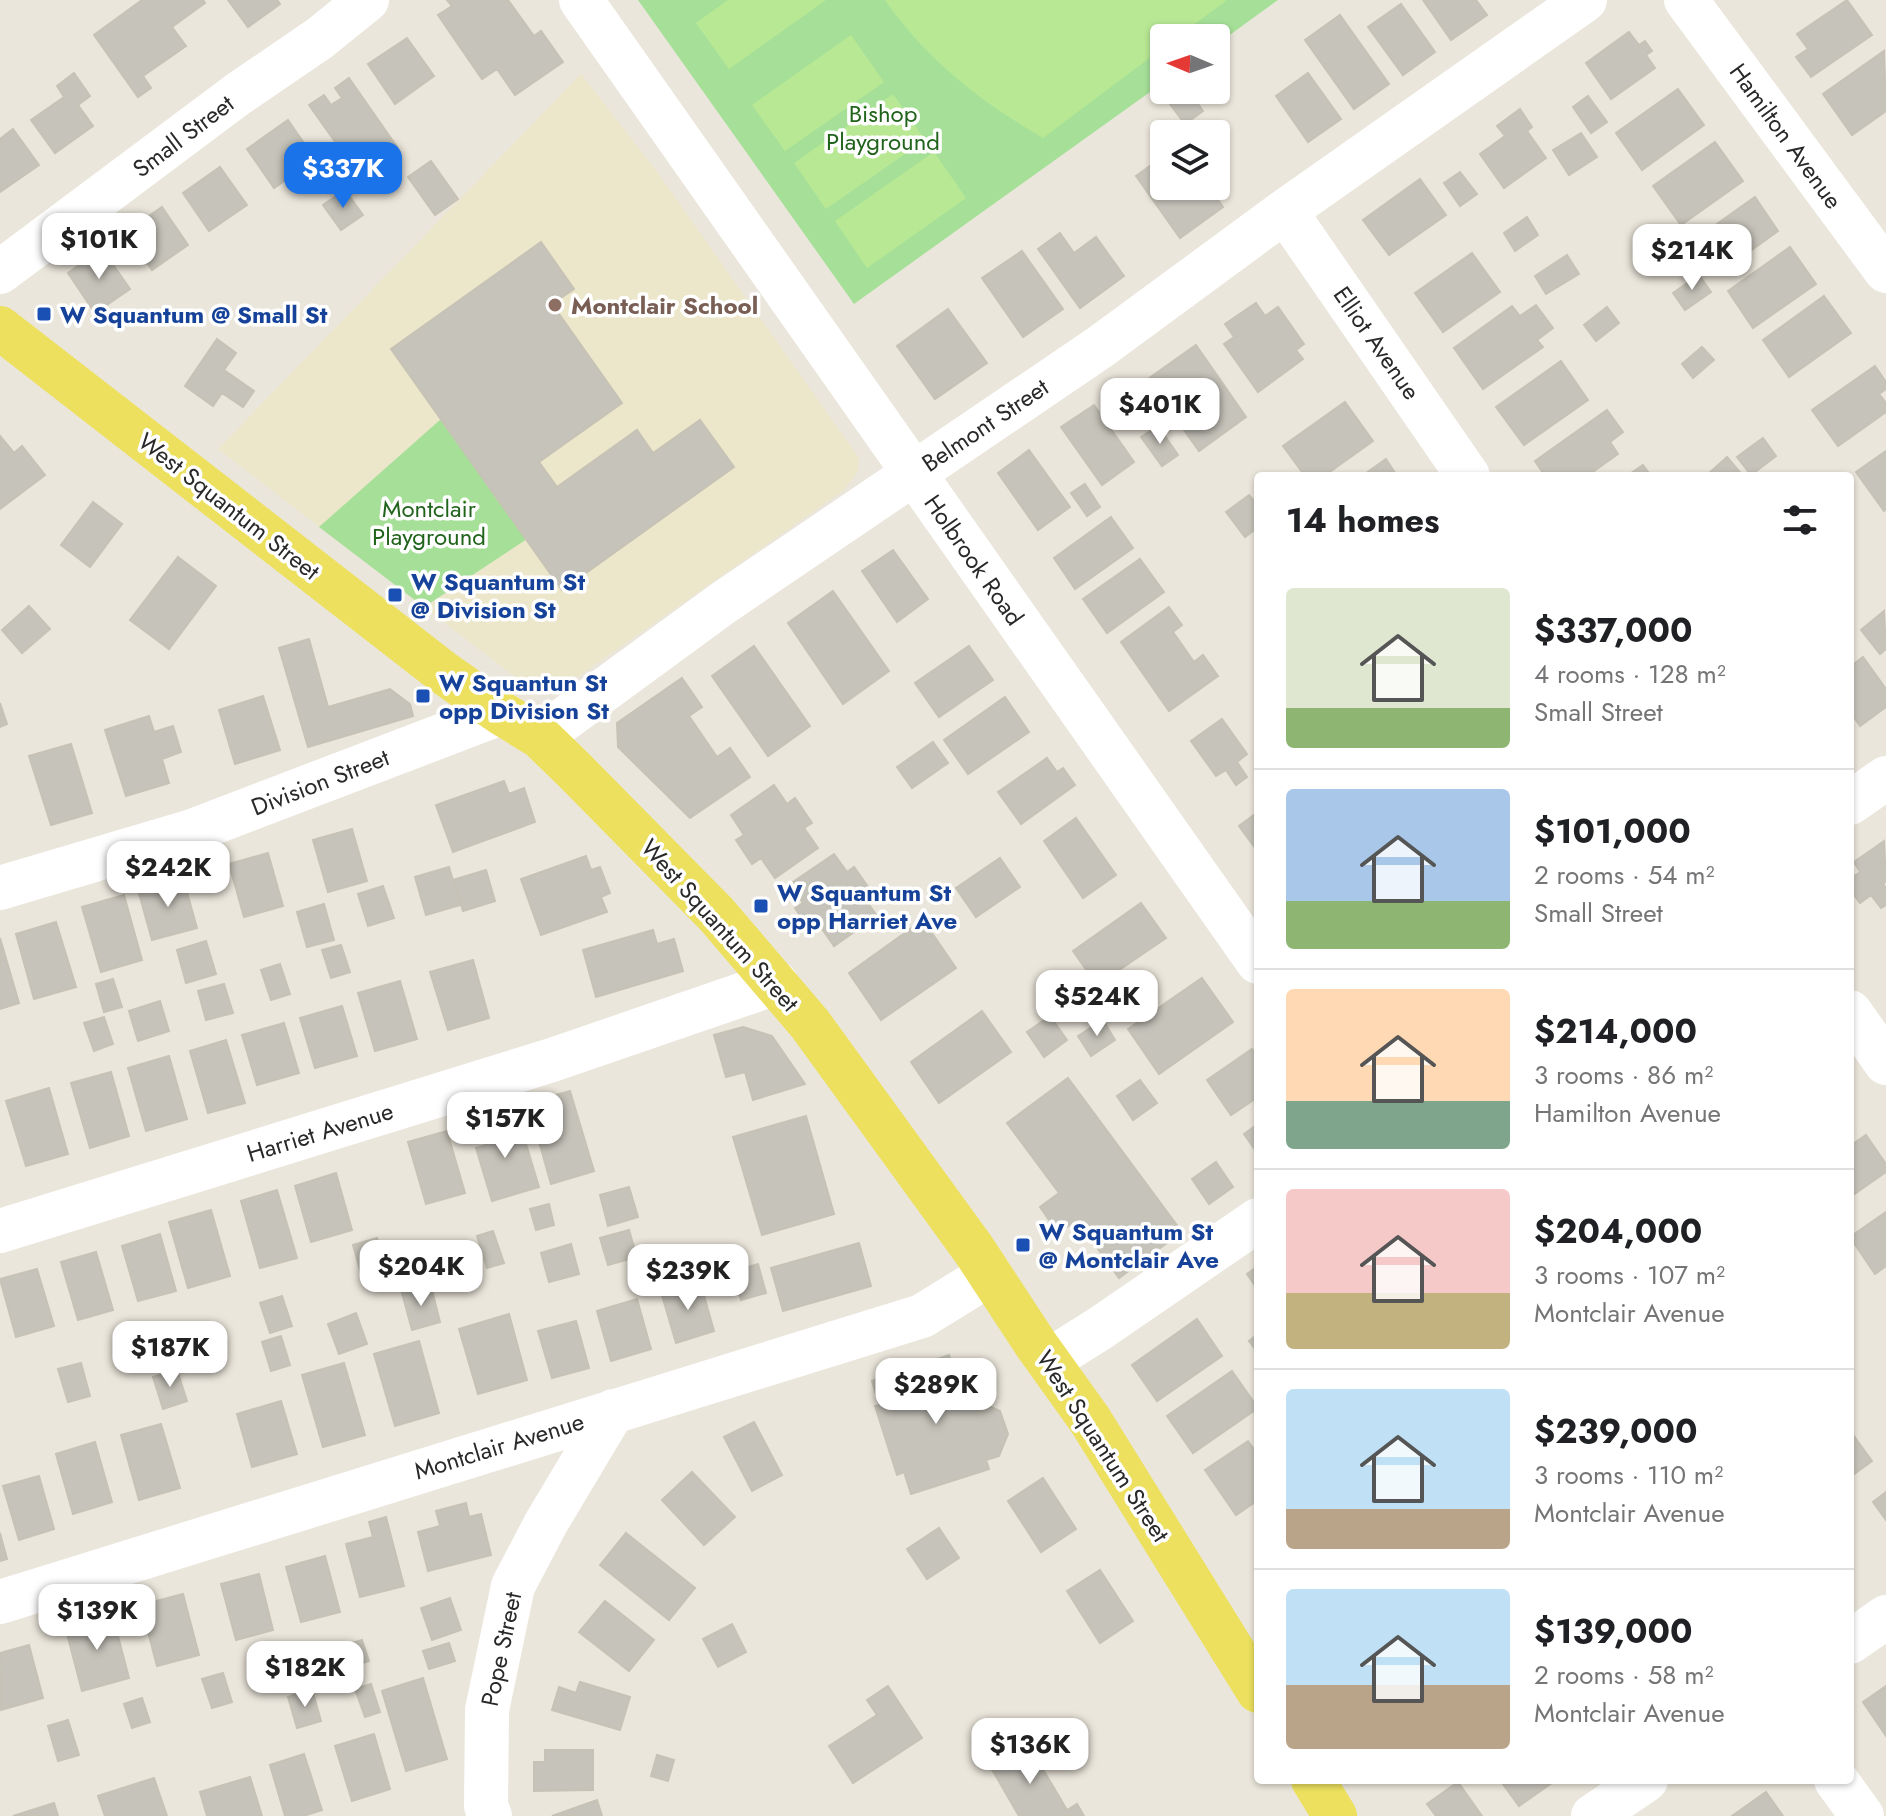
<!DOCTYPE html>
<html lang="en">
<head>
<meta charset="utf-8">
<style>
	:root { --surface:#fff; --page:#f2f2f2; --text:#202124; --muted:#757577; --line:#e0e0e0; --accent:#1a73e8 }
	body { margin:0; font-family:Jost,sans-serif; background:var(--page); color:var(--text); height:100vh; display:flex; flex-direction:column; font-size:30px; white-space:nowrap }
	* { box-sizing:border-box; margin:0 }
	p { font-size:26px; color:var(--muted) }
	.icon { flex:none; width:44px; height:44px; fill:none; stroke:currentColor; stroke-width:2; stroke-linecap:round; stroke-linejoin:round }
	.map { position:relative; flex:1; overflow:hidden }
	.sheet { position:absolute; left:1254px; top:472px; width:600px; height:1312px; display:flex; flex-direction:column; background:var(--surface); border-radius:8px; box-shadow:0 2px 6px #0004 }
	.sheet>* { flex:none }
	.needle { width:52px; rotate:272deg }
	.fabs { position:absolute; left:1150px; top:24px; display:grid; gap:16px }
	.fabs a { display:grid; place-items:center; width:80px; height:80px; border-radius:8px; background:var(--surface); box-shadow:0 2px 6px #0004; font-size:40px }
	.price { position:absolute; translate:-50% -68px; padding:0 18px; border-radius:16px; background:#fff; color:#222; font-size:26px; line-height:52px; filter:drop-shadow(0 2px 4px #0008) }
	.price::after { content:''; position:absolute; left:50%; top:48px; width:24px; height:18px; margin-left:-12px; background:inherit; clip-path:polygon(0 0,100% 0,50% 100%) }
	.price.current { background:var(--accent); color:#fff }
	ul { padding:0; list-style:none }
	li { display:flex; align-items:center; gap:24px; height:200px; padding:0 32px }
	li+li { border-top:2px solid var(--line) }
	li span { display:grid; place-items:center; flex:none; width:224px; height:160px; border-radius:8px; color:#555 }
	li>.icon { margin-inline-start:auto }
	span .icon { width:96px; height:96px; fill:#fffc; stroke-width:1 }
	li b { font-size:34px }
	h2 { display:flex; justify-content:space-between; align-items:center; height:96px; padding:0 32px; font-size:34px }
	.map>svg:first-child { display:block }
	.education { fill:#ece6ca }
	.green { fill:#a6e098 }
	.pitch { fill:#b8e894 }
	.building { fill:#c6c3ba; stroke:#c6c2b5; stroke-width:2 }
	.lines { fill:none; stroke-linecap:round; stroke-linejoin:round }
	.minor { stroke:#fff; stroke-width:44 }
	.major { stroke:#ece05e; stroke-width:44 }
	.education-dot { fill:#8d6e63; stroke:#fff; stroke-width:3 }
	.transit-dot { fill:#1a4fb4; stroke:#fff; stroke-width:3 }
	.labels { text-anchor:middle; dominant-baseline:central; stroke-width:7; stroke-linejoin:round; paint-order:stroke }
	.park-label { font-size:24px; fill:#20631b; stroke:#fff }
	.street-label { font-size:24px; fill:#292929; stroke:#fff }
	.education-label { font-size:24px; font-weight:bold; fill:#785e54; stroke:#fff; text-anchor:start }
	.transit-label { font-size:24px; font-weight:bold; fill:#164399; stroke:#fff; text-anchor:start }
</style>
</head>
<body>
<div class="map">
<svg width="1886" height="1816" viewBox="0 0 1886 1816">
	<rect width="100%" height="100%" fill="#ebe6db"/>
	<!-- education -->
	<path class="education" d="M581,74L655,169L859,458L858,471L844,490L563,687L545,693L527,686L218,449Z"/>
	<!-- green -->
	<path class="green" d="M638,0H1278L1216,45V38H1164V82L854,304Z
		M441,419L527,539L424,607L319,527Z"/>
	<!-- pitch -->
	<path class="pitch" d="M728,0H826L729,69L696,23Z
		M885,0H1227L1176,38H1164V47L1043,138C981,102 926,59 885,0Z
		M851,35L884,82L785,151L752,105Z
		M893,94L925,140L826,209L794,163Z
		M934,152L966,198L867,268L835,221Z"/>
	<!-- building -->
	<path class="building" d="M142,0H203L205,3L172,27L186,46L143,76L151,88L138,97L94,35Z
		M228,0H277L280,4L248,27Z
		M447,0H508L534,36L541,31L563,62L515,95L497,69L482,79L438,15L452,6Z
		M1423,0H1476L1487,15L1451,40Z
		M1847,0L1872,35L1811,77L1796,57L1808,49L1797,34Z
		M1401,4L1435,52L1403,75L1368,27Z
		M1340,15L1389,84L1354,109L1305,40Z
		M1629,32L1639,45L1645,41L1652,51L1646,55L1655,68L1611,99L1586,63Z
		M407,38L434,76L395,104L368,64Z
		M1884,51L1886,111L1852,135L1823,94Z
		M74,73L90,96L78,105L93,126L55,153L31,120L64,97L57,86Z
		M1308,73L1341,119L1308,142L1276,96Z
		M349,78L397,147L358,174L309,105L324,95L331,105L342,98L335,88Z
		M1678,89L1704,125L1642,170L1616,133Z
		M1181,90H1188L1203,111L1185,124L1167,100Z
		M1588,96L1607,122L1591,133L1573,107Z
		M1520,109L1532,127L1527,131L1546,158L1504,188L1480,154L1505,136L1497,126Z
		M288,120L315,159L274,188L247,149Z
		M13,129L39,165L0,192V139Z
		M1581,133L1597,157L1569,175L1553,150Z
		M1715,142L1743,181L1681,225L1653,186Z
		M1164,156V186H1208L1223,207L1180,238L1136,176Z
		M431,161L458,199L435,215L408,177Z
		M220,167L247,205L209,231L183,193Z
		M1460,172L1477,194L1460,206L1444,183Z
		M1420,179L1446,215L1389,255L1363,220Z
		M345,190L363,215L341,230L323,205Z
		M1755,197L1778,231L1717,275L1693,241Z
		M162,207L188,245L152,270L126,232Z
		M1527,217L1538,235L1515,251L1504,233Z
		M1060,233L1074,253L1096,237L1124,276L1080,308L1038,249Z
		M541,242L574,289L552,304L622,403L539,462L557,487L637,430L653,453L700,420L734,467L562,590L391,349Z
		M1790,247L1816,284L1753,328L1728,291Z
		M102,249L130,289L95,313L68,273Z
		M1022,251L1063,309L1023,337L982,278Z
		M1472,253L1500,292L1443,332L1415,293Z
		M1567,255L1579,274L1546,294L1535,276Z
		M1699,275L1711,292L1685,310L1673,293Z
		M1824,296L1851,333L1789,377L1763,340Z
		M1256,303L1265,316L1278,307L1304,344L1296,350L1303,359L1258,392L1224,344L1234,337L1225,324Z
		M1536,305L1553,328L1537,340L1543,347L1483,389L1454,348L1512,306L1520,316Z
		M1607,307L1619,323L1596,341L1584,325Z
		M948,309L987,363L935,399L897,346Z
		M217,339L236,353L224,370L254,391L243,407L222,393L213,406L185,386Z
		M1196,345L1246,417L1199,451L1148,379Z
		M1702,347L1714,360L1693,378L1682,364Z
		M1561,361L1588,400L1524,445L1496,407Z
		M1875,366L1886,382V389L1879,394L1886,403V412L1838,446L1812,410Z
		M1345,402L1373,441L1324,476H1305L1283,446Z
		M1094,405L1134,462L1102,485L1061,427Z
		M1607,410L1623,432L1610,442L1618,454L1587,476H1545L1535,461Z
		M1158,426L1178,455L1162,466L1141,437Z
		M0,436L14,453L22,446L45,475L0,509Z
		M1763,438L1776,456L1751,475L1737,457Z
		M1029,450L1070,507L1038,530L998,473Z
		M1886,451V509L1884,511L1856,472Z
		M1727,457L1743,476H1706Z
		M1386,459L1397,476H1362Z
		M1643,465L1651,476H1627Z
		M1085,484L1100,507L1087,516L1071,493Z
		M1249,495L1258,506V527L1245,537L1226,512Z
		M93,502L122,524L90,567L61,545Z
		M1111,517L1133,548L1075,589L1054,558Z
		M893,550L928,599L897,622L862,571Z
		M178,557L216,586L169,649L130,620Z
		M1140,559L1164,592L1107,633L1083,599Z
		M833,591L889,671L843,704L788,623Z
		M29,606L50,629L22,653L2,630Z
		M1169,607L1182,625L1173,632L1194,662L1203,655L1218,676L1169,711L1121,642Z
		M1884,611L1886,649L1880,654L1861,630Z
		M309,639L328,707L390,689L410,704L413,716L308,747L279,648Z
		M754,646L810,726L768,756L712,676Z
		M969,646L993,680L939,717L915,683Z
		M1863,657L1886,689V707L1860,726L1850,711V667Z
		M682,678L702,707L689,716L717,757L730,748L750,777L690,818L618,747L617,723Z
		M263,696L280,750L235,764L219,710Z
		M1005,697L1029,732L968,774L944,740Z
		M0,703L7,724L0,727Z
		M149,716L154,732L173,726L181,752L162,759L169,783L126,796L105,730Z
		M1222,719L1247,754L1237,762L1247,777L1236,785L1226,770L1216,776L1191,741Z
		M933,742L948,763L912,788L897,767Z
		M71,744L92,813L51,825L29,756Z
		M1047,758L1057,772L1063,768L1075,785L1021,824L998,792Z
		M504,781L509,794L524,788L535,822L453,852L436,805Z
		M774,785L787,804L795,798L812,823L804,828L818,848L775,878L761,858L752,864L736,840L744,835L731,815Z
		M1258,812V846L1255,848L1239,826Z
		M1076,818L1116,875L1083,898L1044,841Z
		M352,829L367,881L328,892L313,840Z
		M1884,841L1886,881L1883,884L1886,888V905L1881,908L1871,895L1860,903L1850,889V879L1860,872L1854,862Z
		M268,853L283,906L244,917L229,864Z
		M834,854L847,872L854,867L871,891L863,896L877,916L834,946L820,926L811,932L795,908L803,903L790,884Z
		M586,856L591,870L600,867L610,893L601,897L607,912L541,935L521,879Z
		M1000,858L1020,887L976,917L956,888Z
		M449,867L460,905L426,915L415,877Z
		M486,870L495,901L463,911L453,880Z
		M183,878L197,928L152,940L138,890Z
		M383,886L394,918L368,926L358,894Z
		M124,895L142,960L101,972L82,907Z
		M1141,903L1166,938L1097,985L1073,951Z
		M324,904L334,940L307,947L297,912Z
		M923,920L956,968L881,1020L849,973Z
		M56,922L76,987L34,999L16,934Z
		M653,930L657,944L674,939L683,971L596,997L583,950Z
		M0,938L19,1003L0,1009Z
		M206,941L216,974L186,983L177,950Z
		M341,945L350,972L331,978L322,950Z
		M473,960L489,1018L448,1030L430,972Z
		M280,964L290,994L271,1000L261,970Z
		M1202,978L1233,1022L1159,1074L1128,1029Z
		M113,979L122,1007L104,1012L96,984Z
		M400,981L417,1039L375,1051L358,993Z
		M224,984L233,1013L206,1020L198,991Z
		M160,1001L169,1031L138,1041L129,1011Z
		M342,1006L357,1056L315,1068L300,1018Z
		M982,1011L1011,1052L939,1103L911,1062Z
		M1050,1016L1067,1040L1044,1057L1027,1032Z
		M104,1017L113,1044L94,1051L84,1023Z
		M1103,1020L1115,1040L1091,1056L1078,1036Z
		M284,1023L299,1073L257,1085L242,1035Z
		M743,1027L772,1036L805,1084L753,1100L745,1072L726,1077L714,1035Z
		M226,1040L245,1103L208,1113L190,1051Z
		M1252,1049L1258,1059V1097L1231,1115L1207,1080Z
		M169,1056L187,1119L146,1131L128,1068Z
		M111,1072L129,1136L90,1148L71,1083Z
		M1068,1078L1182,1232L1119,1278L1077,1220L1058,1233L1040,1207L1059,1193L1007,1123Z
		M1140,1080L1157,1103L1133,1120L1117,1096Z
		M49,1088L68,1154L26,1166L6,1101Z
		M570,1091L594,1171L551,1184L528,1103Z
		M507,1115L514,1137L523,1134L539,1187L492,1201L476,1148L486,1145L479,1122Z
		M806,1116L834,1214L762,1235L733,1137Z
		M1258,1124V1154L1244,1134Z
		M447,1131L465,1193L426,1204L408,1142Z
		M1866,1135L1886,1164V1172L1850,1197V1146Z
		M1216,1162L1233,1187L1209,1204L1192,1179Z
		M336,1173L352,1230L311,1242L295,1186Z
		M629,1187L638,1217L608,1226L600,1195Z
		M277,1190L297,1258L260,1268L241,1201Z
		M549,1204L554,1225L536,1230L530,1209Z
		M211,1210L230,1276L188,1288L169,1222Z
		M1886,1212V1266L1875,1274L1850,1237Z
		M629,1230L637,1257L608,1265L600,1238Z
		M493,1231L504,1263L487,1268L477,1236Z
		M160,1234L176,1291L138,1301L122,1246Z
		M377,1238L389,1280L365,1287L353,1245Z
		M859,1243L871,1286L783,1311L771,1268Z
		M571,1244L579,1274L549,1282L541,1253Z
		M96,1252L113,1310L78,1320L61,1262Z
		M758,1264L766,1293L741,1300L732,1272Z
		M1258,1266V1290L1247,1274Z
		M37,1269L54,1326L16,1337L0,1279Z
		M700,1281L714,1331L676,1343L661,1292Z
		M431,1286L440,1322L412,1330L402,1293Z
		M282,1296L292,1326L270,1333L260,1303Z
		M637,1299L651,1349L611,1361L597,1311Z
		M356,1313L367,1344L339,1354L328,1324Z
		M509,1314L527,1380L478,1394L459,1329Z
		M1197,1319L1222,1356L1157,1401L1132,1365Z
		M576,1321L589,1368L552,1378L538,1331Z
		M1258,1334V1353L1249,1341Z
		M281,1336L290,1365L271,1371L262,1342Z
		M134,1341L142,1363L124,1370L115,1348Z
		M419,1341L439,1413L395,1426L374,1354Z
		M949,1355L965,1403L974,1399L1000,1411L1008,1434L999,1456L986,1460L989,1469L911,1494L904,1472L897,1475L875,1406L879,1405L872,1381Z
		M81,1363L90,1396L68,1402L58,1369Z
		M344,1363L365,1435L323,1447L302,1375Z
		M177,1370L187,1401L163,1409L153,1377Z
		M1232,1371L1258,1408L1193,1453L1167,1416Z
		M281,1401L297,1454L252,1467L237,1414Z
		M754,1422L782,1475L752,1491L724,1437Z
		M161,1424L180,1488L139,1500L121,1435Z
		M1851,1432L1872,1461L1850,1477V1433Z
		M1248,1441L1258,1455V1500L1236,1515L1205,1470Z
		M95,1442L112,1502L73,1514L56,1454Z
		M692,1472L735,1517L704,1545L662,1500Z
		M39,1476L54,1529L19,1540L3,1486Z
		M1043,1478L1076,1529L1041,1552L1008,1501Z
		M1886,1492V1520L1873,1502Z
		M466,1503L469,1517L481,1514L491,1555L428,1571L418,1532L440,1526L436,1511Z
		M386,1517L404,1586L360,1597L346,1544L373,1537L369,1522Z
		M939,1528L959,1558L927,1579L907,1549Z
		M0,1533L7,1559L0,1561Z
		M626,1533L695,1588L669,1620L600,1565Z
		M325,1556L340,1612L301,1622L286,1567Z
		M1100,1570L1133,1621L1100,1643L1067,1591Z
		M259,1574L273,1630L236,1640L221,1584Z
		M183,1594L199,1655L157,1666L141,1605Z
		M450,1598L461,1630L432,1640L421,1608Z
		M605,1601L654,1640L629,1671L579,1632Z
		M112,1613L129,1678L82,1691L65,1626Z
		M732,1624L746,1652L718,1667L703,1639Z
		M362,1640L369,1661L353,1666L345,1645Z
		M296,1642L306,1669L287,1676L277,1649Z
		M449,1643L455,1661L429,1669L423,1651Z
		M29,1645L43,1698L1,1710L0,1653Z
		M223,1673L232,1702L212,1708L202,1679Z
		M423,1678L447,1759L406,1771L382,1691Z
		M580,1682L630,1697L620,1730L552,1710L559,1687L576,1693Z
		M371,1684L380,1712L365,1717L355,1689Z
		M888,1686L922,1738L853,1783L829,1746L877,1715L867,1700Z
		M1886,1686V1736L1863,1702Z
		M312,1689L321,1721L297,1728L288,1697Z
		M142,1698L150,1722L132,1728L124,1704Z
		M68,1720L79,1755L58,1761L48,1726Z
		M374,1734L390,1789L352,1801L335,1746Z
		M1028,1744L1067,1810L1077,1804L1084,1816H1019L990,1766Z
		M545,1750H593V1790L534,1791V1762H545Z
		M304,1754L322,1810L303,1816H285L270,1765Z
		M657,1755L674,1760L668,1781L651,1776Z
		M250,1777L262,1816H207L200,1792Z
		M154,1778L167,1816H105L98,1796Z
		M1500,1780H1556L1519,1806Z
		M1458,1782L1482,1816H1436L1427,1804Z
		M1766,1792L1783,1816H1732Z
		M597,1800L602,1816H552Z
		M54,1803L58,1816H13Z"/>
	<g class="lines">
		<!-- minor -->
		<path class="minor" d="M581,0L1258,962
			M1686,0L1886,271
			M1285,211L1468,476
			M0,272L238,94L320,38L367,0
			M540,737L723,603L1100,347L1285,211L1585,0
			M1850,803L1886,778
			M0,888L192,831L501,713
			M1850,1012L1886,1063
			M0,1231L552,1060L776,983
			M1048,1361L1099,1329L1258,1220
			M0,1602L922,1316L990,1274
			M1850,1642L1886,1617
			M1836,1780L1862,1816
			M490,1816L486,1806L487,1710L513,1586L546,1523L613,1411
			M1593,1816L1646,1780"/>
		<!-- major -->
		<path class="major" d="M0,328L444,673L501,713L540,737L574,770L716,914L810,1024L974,1250L1037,1346L1090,1420L1258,1691
			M1313,1780L1335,1816"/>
	</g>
	<!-- markers -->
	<circle class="education-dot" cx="555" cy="305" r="8"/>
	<g class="transit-dot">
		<rect x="36" y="306" width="16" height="16" rx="4"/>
		<rect x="387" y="587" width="16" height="16" rx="4"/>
		<rect x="415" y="688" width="16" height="16" rx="4"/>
		<rect x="753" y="898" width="16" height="16" rx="4"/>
		<rect x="1015" y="1237" width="16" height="16" rx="4"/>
	</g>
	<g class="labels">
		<!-- park labels -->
		<g class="park-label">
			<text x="883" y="113">Bishop<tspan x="883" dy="28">Playground</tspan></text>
			<text x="429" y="508">Montclair<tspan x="429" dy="28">Playground</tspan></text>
		</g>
		<!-- street labels -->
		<g class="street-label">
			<text transform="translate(183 136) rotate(-37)">Small Street</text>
			<text transform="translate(1786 136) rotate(54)">Hamilton Avenue</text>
			<text transform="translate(1377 343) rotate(55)">Elliot Avenue</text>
			<text transform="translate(985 425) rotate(-34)">Belmont Street</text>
			<text transform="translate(229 506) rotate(38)">West Squantum Street</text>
			<text transform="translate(974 560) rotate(55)">Holbrook Road</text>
			<text transform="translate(320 782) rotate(-21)">Division Street</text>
			<text transform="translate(720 925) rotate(48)">West Squantum Street</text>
			<text transform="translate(320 1132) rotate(-17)">Harriet Avenue</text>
			<text transform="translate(499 1446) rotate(-17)">Montclair Avenue</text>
			<text transform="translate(1103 1446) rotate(57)">West Squantum Street</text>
			<text transform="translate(501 1649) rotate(-78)">Pope Street</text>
		</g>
		<!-- education labels -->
		<g class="education-label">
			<text x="571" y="305">Montclair School</text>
		</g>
		<!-- transit labels -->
		<g class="transit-label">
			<text x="60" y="314">W Squantum @ Small St</text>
			<text x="411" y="581">W Squantum St<tspan x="411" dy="28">@ Division St</tspan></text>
			<text x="439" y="682">W Squantun St<tspan x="439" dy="28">opp Division St</tspan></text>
			<text x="777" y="892">W Squantum St<tspan x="777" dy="28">opp Harriet Ave</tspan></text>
			<text x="1039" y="1231">W Squantum St<tspan x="1039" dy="28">@ Montclair Ave</tspan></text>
		</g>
	</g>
</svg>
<div class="fabs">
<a><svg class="needle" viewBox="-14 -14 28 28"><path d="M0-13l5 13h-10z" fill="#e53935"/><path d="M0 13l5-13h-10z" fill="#757577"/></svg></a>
<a><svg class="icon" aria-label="layers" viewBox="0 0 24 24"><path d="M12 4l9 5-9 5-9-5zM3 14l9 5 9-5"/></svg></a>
</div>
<b class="price current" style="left:343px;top:210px">$337K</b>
<b class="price" style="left:99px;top:281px">$101K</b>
<b class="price" style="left:1692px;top:292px">$214K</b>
<b class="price" style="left:1160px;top:446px">$401K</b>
<b class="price" style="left:168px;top:909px">$242K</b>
<b class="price" style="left:1097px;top:1038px">$524K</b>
<b class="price" style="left:505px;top:1160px">$157K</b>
<b class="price" style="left:421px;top:1308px">$204K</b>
<b class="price" style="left:688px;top:1312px">$239K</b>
<b class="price" style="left:170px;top:1389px">$187K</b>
<b class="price" style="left:936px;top:1426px">$289K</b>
<b class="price" style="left:97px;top:1652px">$139K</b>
<b class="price" style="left:305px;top:1709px">$182K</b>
<b class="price" style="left:1030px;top:1786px">$136K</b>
<section class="sheet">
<h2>14 homes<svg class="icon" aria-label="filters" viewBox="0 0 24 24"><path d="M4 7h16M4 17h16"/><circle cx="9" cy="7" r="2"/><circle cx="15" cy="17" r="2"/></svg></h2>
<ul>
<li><span style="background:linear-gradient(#dfe7d0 75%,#8fb573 0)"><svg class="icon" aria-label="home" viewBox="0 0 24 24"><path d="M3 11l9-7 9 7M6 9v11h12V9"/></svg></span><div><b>$337,000</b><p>4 rooms · 128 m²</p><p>Small Street</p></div></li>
<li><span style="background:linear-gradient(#a9c7e8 70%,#8fb573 0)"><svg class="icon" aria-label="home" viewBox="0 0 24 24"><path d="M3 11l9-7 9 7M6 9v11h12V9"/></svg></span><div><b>$101,000</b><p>2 rooms · 54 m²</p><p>Small Street</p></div></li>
<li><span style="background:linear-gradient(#ffd9b3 70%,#7fa58c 0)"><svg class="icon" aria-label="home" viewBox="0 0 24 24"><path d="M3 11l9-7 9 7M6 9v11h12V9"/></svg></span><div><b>$214,000</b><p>3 rooms · 86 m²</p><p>Hamilton Avenue</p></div></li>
<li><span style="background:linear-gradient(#f6c9c9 65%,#c2b280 0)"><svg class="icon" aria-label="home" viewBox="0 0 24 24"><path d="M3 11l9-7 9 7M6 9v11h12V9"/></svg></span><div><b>$204,000</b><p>3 rooms · 107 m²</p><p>Montclair Avenue</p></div></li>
<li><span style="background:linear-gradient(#bfe0f5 75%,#b9a48a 0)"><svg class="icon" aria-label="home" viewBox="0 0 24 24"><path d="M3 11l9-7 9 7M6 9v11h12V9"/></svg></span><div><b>$239,000</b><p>3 rooms · 110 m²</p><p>Montclair Avenue</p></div></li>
<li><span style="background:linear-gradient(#bfe0f5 60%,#b9a48a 0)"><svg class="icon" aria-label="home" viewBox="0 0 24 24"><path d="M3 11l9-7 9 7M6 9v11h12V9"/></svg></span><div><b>$139,000</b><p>2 rooms · 58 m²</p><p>Montclair Avenue</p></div></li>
</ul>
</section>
</div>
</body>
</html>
